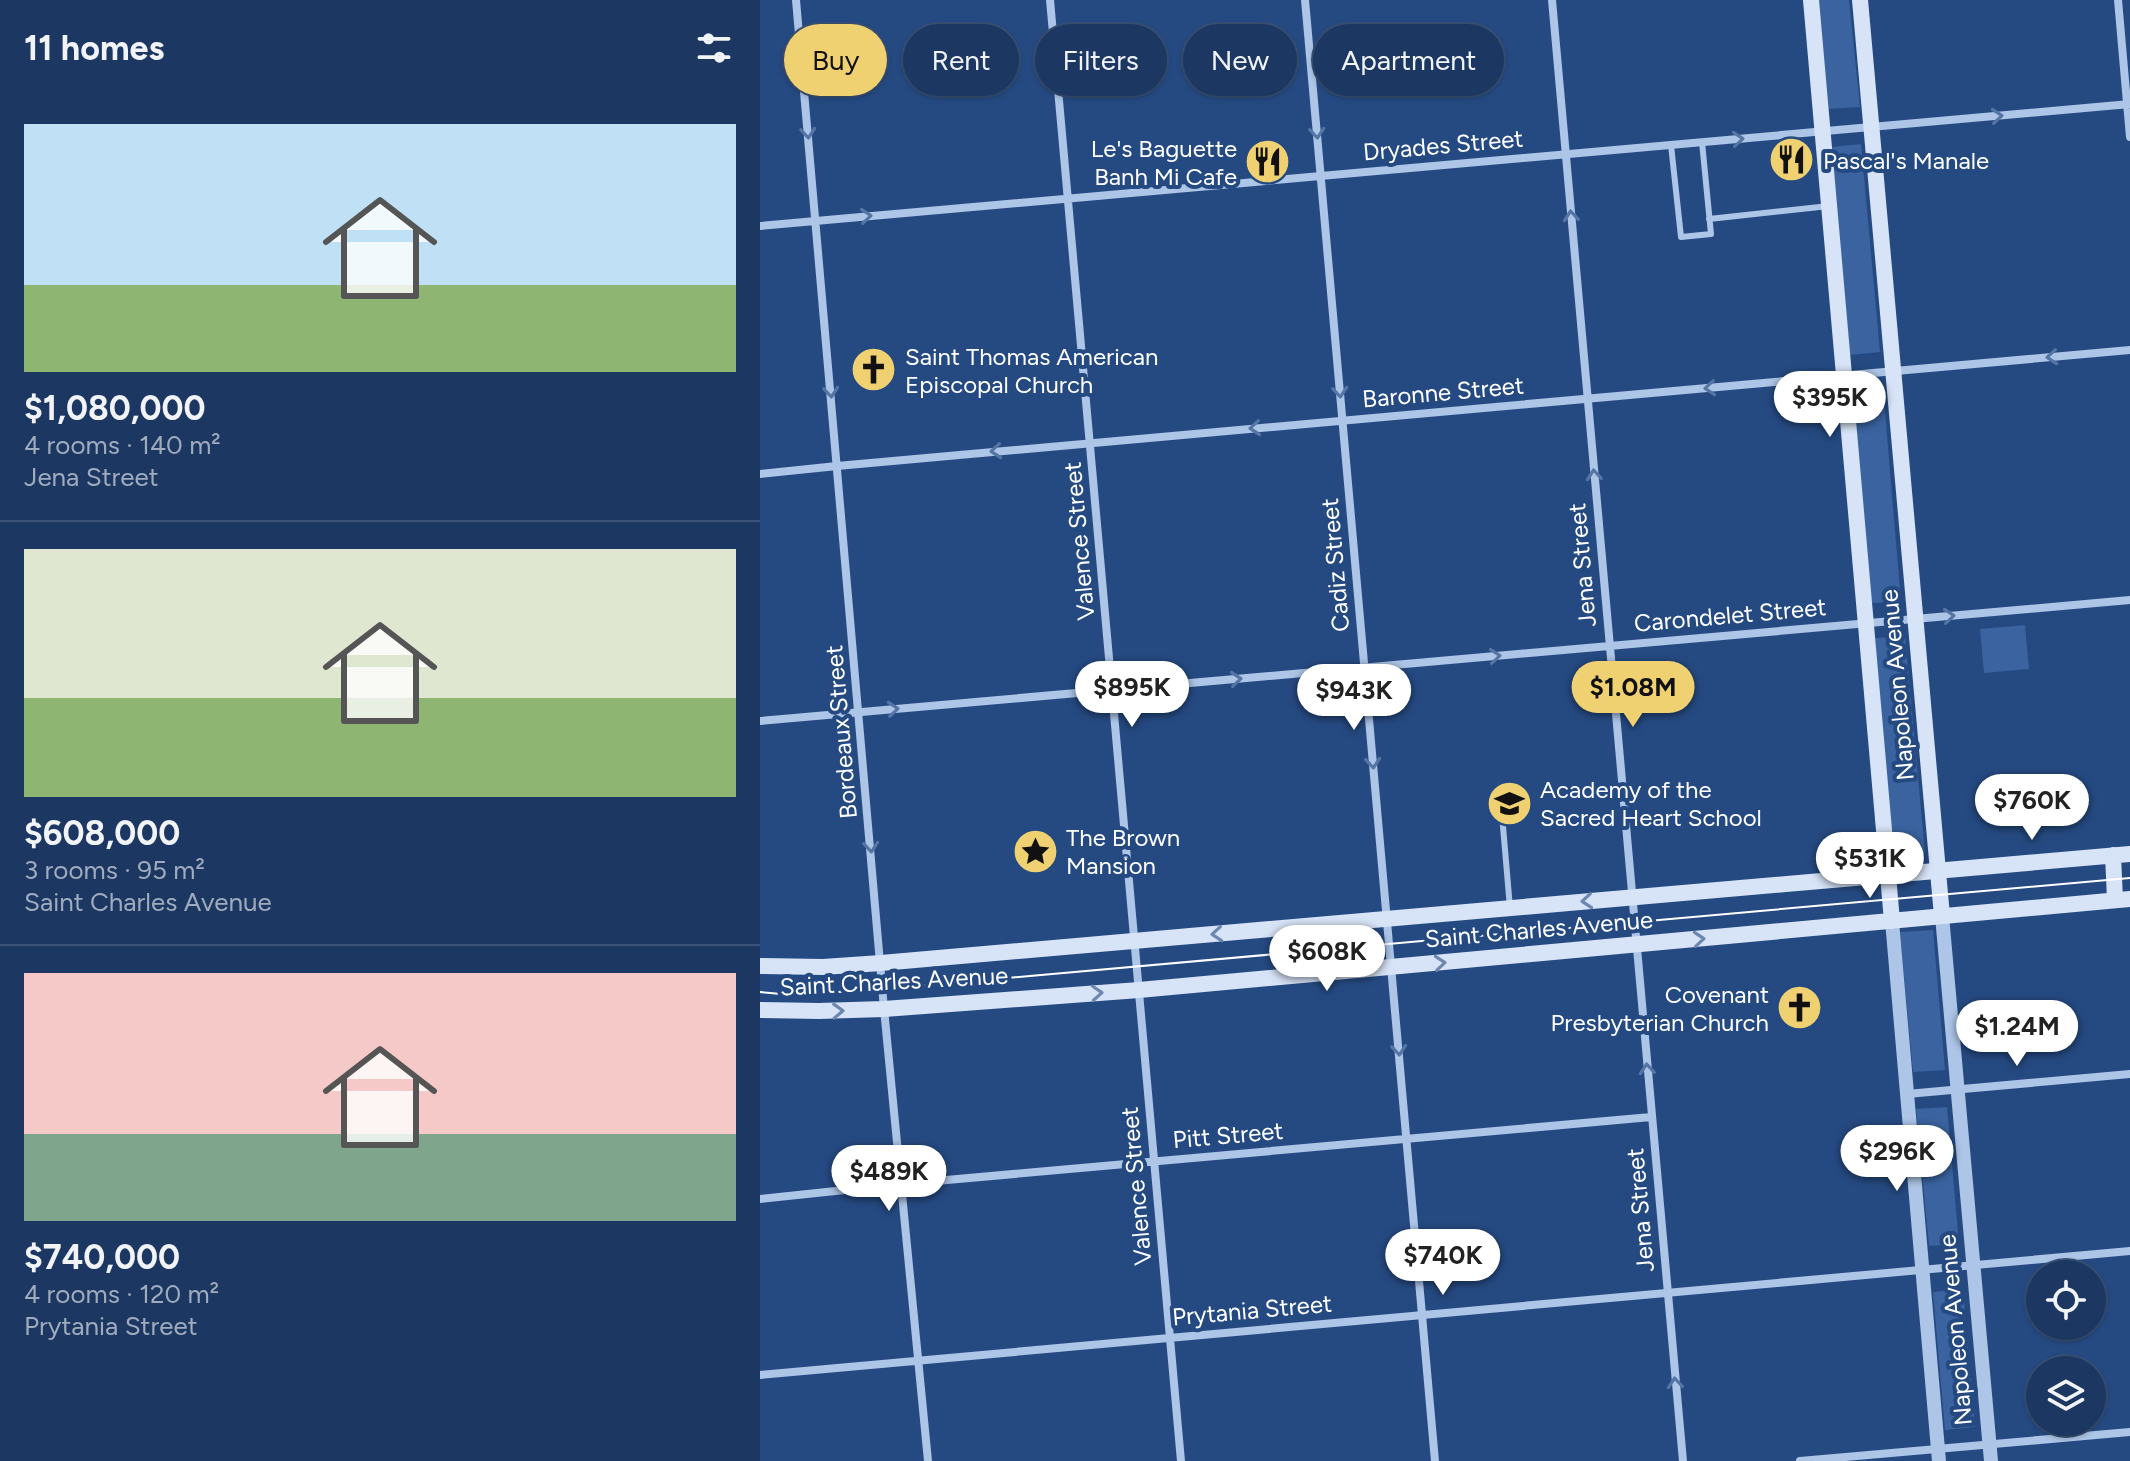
<!DOCTYPE html>
<html lang="en">
<head>
<meta charset="utf-8">
<style>
	:root { --surface:#1c3862; --page:#29436b; --text:#f1f3f6; --muted:#a0acbe; --line:#3a5277; --accent:#f0d172 }
	body { margin:0; font-family:Figtree,sans-serif; background:var(--page); color:var(--text); height:100vh; display:flex; flex-direction:column; font-size:30px; white-space:nowrap }
	* { box-sizing:border-box; margin:0 }
	p { font-size:26px; color:var(--muted) }
	.icon { flex:none; width:44px; height:44px; fill:none; stroke:currentColor; stroke-width:2; stroke-linecap:round; stroke-linejoin:round }
	.map { position:relative; flex:1; overflow:hidden }
	.drawer { display:flex; flex-direction:column; background:var(--surface); width:760px }
	.drawer>* { flex:none }
	.banner { position:absolute; left:24px; top:24px; width:760px; height:72px; display:flex; gap:16px }
	.fabs { position:absolute; left:1266px; top:1260px; display:grid; gap:16px }
	.fabs a { display:grid; place-items:center; width:80px; height:80px; border-radius:50%; background:var(--surface); box-shadow:0 2px 6px #0004,0 0 0 2px var(--line); font-size:40px }
	.price { position:absolute; translate:-50% -68px; padding:0 18px; border-radius:28px; background:#fff; color:#222; font-size:26px; line-height:52px; filter:drop-shadow(0 2px 4px #0008) }
	.price::after { content:''; position:absolute; left:50%; top:48px; width:24px; height:18px; margin-left:-12px; background:inherit; clip-path:polygon(0 0,100% 0,50% 100%) }
	.price.selected { background:var(--accent); color:#111 }
	ul { padding:0; list-style:none }
	li { display:grid; align-content:center; gap:16px; height:424px; padding:0 24px }
	li+li { border-top:2px solid var(--line) }
	li span { display:grid; place-items:center; height:248px; border-radius:0px; color:#555 }
	li>.icon { margin-inline-start:auto }
	span .icon { width:144px; height:144px; fill:#fffc; stroke-width:1 }
	li b { font-size:34px }
	h2 { display:flex; justify-content:space-between; align-items:center; height:96px; padding:0 24px; font-size:34px }
	.tag { padding:0 28px; border-radius:36px; background:var(--surface); box-shadow:0 2px 6px #0004,0 0 0 2px var(--line); font-size:28px; line-height:72px }
	.tag.selected { background:var(--accent); color:#111 }
	main { display:flex; flex:1; min-height:0 }
	.map>svg:first-child { display:block }
	.green { fill:#3a639f }
	.lines { fill:none; stroke-linecap:round; stroke-linejoin:round }
	.service { stroke:#adc5e7; stroke-width:6 }
	.minor { stroke:#adc5e7; stroke-width:8 }
	.tertiary { stroke:#adc5e7; stroke-width:14 }
	.secondary { stroke:#d7e3f6; stroke-width:16 }
	.tram { stroke:#fff; stroke-width:2 }
	.oneway { stroke:#5575a5 }
	.oneway2 { stroke:#6c87b0 }
	.labels { text-anchor:middle; dominant-baseline:central; stroke-width:8; stroke-linejoin:round; paint-order:stroke }
	.street-label { font-size:24px; fill:#fff; stroke:#254a82 }
	.poi-label { font-size:24px; fill:#fff; stroke:#254a82; text-anchor:start }
</style>
</head>
<body>
<main>
<section class="drawer">
<h2>11 homes<svg class="icon" aria-label="filters" viewBox="0 0 24 24"><path d="M4 7h16M4 17h16"/><circle cx="9" cy="7" r="2"/><circle cx="15" cy="17" r="2"/></svg></h2>
<ul>
<li><span style="background:linear-gradient(#bfe0f5 65%,#8fb573 0)"><svg class="icon" aria-label="home" viewBox="0 0 24 24"><path d="M3 11l9-7 9 7M6 9v11h12V9"/></svg></span><div><b>$1,080,000</b><p>4 rooms · 140 m²</p><p>Jena Street</p></div></li>
<li><span style="background:linear-gradient(#dfe7d0 60%,#8fb573 0)"><svg class="icon" aria-label="home" viewBox="0 0 24 24"><path d="M3 11l9-7 9 7M6 9v11h12V9"/></svg></span><div><b>$608,000</b><p>3 rooms · 95 m²</p><p>Saint Charles Avenue</p></div></li>
<li><span style="background:linear-gradient(#f6c9c9 65%,#7fa58c 0)"><svg class="icon" aria-label="home" viewBox="0 0 24 24"><path d="M3 11l9-7 9 7M6 9v11h12V9"/></svg></span><div><b>$740,000</b><p>4 rooms · 120 m²</p><p>Prytania Street</p></div></li>
</ul>
</section>
<div class="map">
<svg width="1370" height="1461" viewBox="0 0 1370 1461">
	<rect width="100%" height="100%" fill="#254a82"/>
	<!-- green -->
	<path class="green" d="M1058,0H1089L1100,107L1068,109Z
		M1101,144L1120,352L1090,355L1071,147Z
		M1123,388L1141,602L1111,603L1093,391Z
		M1265,625L1269,669L1224,673L1220,629Z
		M1145,636L1165,853L1133,855L1115,638Z
		M1173,930L1185,1070L1153,1072L1140,932Z
		M1187,1107L1199,1244L1169,1246L1156,1109Z
		M1203,1289L1215,1427L1185,1430L1173,1292Z"/>
	<g class="lines">
		<!-- service -->
		<path class="service" d="M911,145L921,237L951,234L942,142
			M949,219L1069,206
			M741,803L750,908"/>
		<!-- minor -->
		<path class="minor" d="M36,0L124,1009L168,1461
			M290,0L421,1461
			M545,0L675,1461
			M792,0L923,1461
			M1358,0L1370,137
			M0,226L1370,104
			M0,474L77,466L1370,350
			M0,721L1370,600
			M1147,1094L1370,1074
			M0,1199L142,1184L891,1117
			M0,1375L1370,1251
			M1040,1461L1370,1432"/>
		<!-- tertiary -->
		<path class="tertiary" d="M1182,916L1231,1461
			M1132,921L1179,1461"/>
		<!-- secondary -->
		<path class="secondary" d="M1051,0L1132,921
			M1100,0L1182,916
			M1353,855L1355,900
			M0,966L63,967L121,963L1370,854
			M0,1010L59,1011L124,1009L379,990L1370,899"/>
		<!-- tram -->
		<path class="tram" d="M0,992L32,995L123,989L1370,878"/>
	</g>
	<!-- one-way arrows -->
	<defs><path id="oneway-chevron" d="M-2-3.5L2.5 0L-2 3.5" fill="none" stroke-width="1.6" stroke-linecap="round" stroke-linejoin="round" transform="scale(2)"/></defs>
	<g class="oneway">
		<use href="#oneway-chevron" transform="translate(1237 116) rotate(-5)"/>
		<use href="#oneway-chevron" transform="translate(48 133) rotate(85)"/>
		<use href="#oneway-chevron" transform="translate(557 133) rotate(85)"/>
		<use href="#oneway-chevron" transform="translate(978 139) rotate(-5)"/>
		<use href="#oneway-chevron" transform="translate(106 216) rotate(-5)"/>
		<use href="#oneway-chevron" transform="translate(811 216) rotate(-95)"/>
		<use href="#oneway-chevron" transform="translate(1292 357) rotate(175)"/>
		<use href="#oneway-chevron" transform="translate(950 388) rotate(175)"/>
		<use href="#oneway-chevron" transform="translate(71 392) rotate(85)"/>
		<use href="#oneway-chevron" transform="translate(580 392) rotate(85)"/>
		<use href="#oneway-chevron" transform="translate(495 428) rotate(175)"/>
		<use href="#oneway-chevron" transform="translate(236 451) rotate(175)"/>
		<use href="#oneway-chevron" transform="translate(834 475) rotate(-95)"/>
		<use href="#oneway-chevron" transform="translate(1189 616) rotate(-5)"/>
		<use href="#oneway-chevron" transform="translate(735 656) rotate(-5)"/>
		<use href="#oneway-chevron" transform="translate(476 679) rotate(-5)"/>
		<use href="#oneway-chevron" transform="translate(133 709) rotate(-5)"/>
		<use href="#oneway-chevron" transform="translate(613 763) rotate(85)"/>
		<use href="#oneway-chevron" transform="translate(111 847) rotate(85)"/>
		<use href="#oneway-chevron" transform="translate(639 1050) rotate(85)"/>
		<use href="#oneway-chevron" transform="translate(887 1069) rotate(-95)"/>
		<use href="#oneway-chevron" transform="translate(915 1383) rotate(-95)"/>
	</g>
	<g class="oneway2">
		<use href="#oneway-chevron" transform="translate(827 901) rotate(175)"/>
		<use href="#oneway-chevron" transform="translate(457 934) rotate(175)"/>
		<use href="#oneway-chevron" transform="translate(939 939) rotate(-5)"/>
		<use href="#oneway-chevron" transform="translate(680 963) rotate(-5)"/>
		<use href="#oneway-chevron" transform="translate(337 993) rotate(-4)"/>
		<use href="#oneway-chevron" transform="translate(78 1011) rotate(-2)"/>
	</g>
	<!-- icons -->
	<defs>
		<symbol id="restaurant-disc" viewBox="-11 -11 22 22"><circle r="9.5" fill="#f0d172" stroke="#254a82"/><path d="M-5-6h1v4h1v-4h1v4h1v-4h1v5L-1.5 .5V6h-2V.5L-5-1ZM5-6V6H3V1.5H1.5Q1.5-4 5-6Z" fill="#111"/></symbol>
		<symbol id="church-disc" viewBox="-11 -11 22 22"><circle r="9.5" fill="#f0d172" stroke="#254a82"/><path d="M-1.2-6h2.4v3.5h3.3v2.4h-3.3V6h-2.4V-.1h-3.3v-2.4h3.3Z" fill="#111"/></symbol>
		<symbol id="school-disc" viewBox="-11 -11 22 22"><circle r="9.5" fill="#f0d172" stroke="#254a82"/><path d="M0-5L7-2L0 1L-7-2ZM-4 1L0 2.5L4 1V4Q0 6-4 4Z" fill="#111"/></symbol>
		<symbol id="sight-disc" viewBox="-11 -11 22 22"><circle r="9.5" fill="#f0d172" stroke="#254a82"/><path d="M0-6L1.8-2.2L6-1.7L2.9 1.2L3.7 5.4L0 3.3L-3.7 5.4L-2.9 1.2L-6-1.7L-1.8-2.2Z" fill="#111"/></symbol>
	</defs>
	<g fill-rule="evenodd">
		<use href="#restaurant-disc" x="1006" y="134" width="51" height="51"/>
		<use href="#restaurant-disc" x="482" y="136" width="51" height="51"/>
		<use href="#church-disc" x="88" y="344" width="51" height="51"/>
		<use href="#school-disc" x="724" y="778" width="51" height="51"/>
		<use href="#sight-disc" x="250" y="826" width="51" height="51"/>
		<use href="#church-disc" x="1014" y="982" width="51" height="51"/>
	</g>
	<g class="labels">
		<!-- street labels -->
		<g class="street-label">
			<text transform="translate(683 145) rotate(-5)">Dryades Street</text>
			<text transform="translate(683 392) rotate(-5)">Baronne Street</text>
			<text transform="translate(319 541) rotate(-95)">Valence Street</text>
			<text transform="translate(575 565) rotate(-95)">Cadiz Street</text>
			<text transform="translate(822 565) rotate(-95)">Jena Street</text>
			<text transform="translate(970 615) rotate(-5)">Carondelet Street</text>
			<text transform="translate(1137 685) rotate(-95)">Napoleon Avenue</text>
			<text transform="translate(81 732) rotate(-95)">Bordeaux Street</text>
			<text transform="translate(779 929) rotate(-5)">Saint Charles Avenue</text>
			<text transform="translate(134 981) rotate(-3)">Saint Charles Avenue</text>
			<text transform="translate(468 1135) rotate(-5)">Pitt Street</text>
			<text transform="translate(376 1186) rotate(-95)">Valence Street</text>
			<text transform="translate(880 1210) rotate(-95)">Jena Street</text>
			<text transform="translate(492 1310) rotate(-5)">Prytania Street</text>
			<text transform="translate(1195 1330) rotate(-95)">Napoleon Avenue</text>
		</g>
		<!-- poi labels -->
		<g class="poi-label">
			<text x="477" y="148" text-anchor="end">Le's Baguette<tspan x="477" dy="28">Banh Mi Cafe</tspan></text>
			<text x="1063" y="160">Pascal's Manale</text>
			<text x="145" y="356">Saint Thomas American<tspan x="145" dy="28">Episcopal Church</tspan></text>
			<text x="780" y="789">Academy of the<tspan x="780" dy="28">Sacred Heart School</tspan></text>
			<text x="306" y="837">The Brown<tspan x="306" dy="28">Mansion</tspan></text>
			<text x="1009" y="994" text-anchor="end">Covenant<tspan x="1009" dy="28">Presbyterian Church</tspan></text>
		</g>
	</g>
</svg>
<div class="fabs">
<a><svg class="icon" aria-label="locate" viewBox="0 0 24 24"><circle cx="12" cy="12" r="6"/><path d="M12 2v4M12 18v4M2 12h4M18 12h4"/></svg></a>
<a><svg class="icon" aria-label="layers" viewBox="0 0 24 24"><path d="M12 4l9 5-9 5-9-5zM3 14l9 5 9-5"/></svg></a>
</div>
<b class="price" style="left:1070px;top:439px">$395K</b>
<b class="price" style="left:372px;top:729px">$895K</b>
<b class="price selected" style="left:873px;top:729px">$1.08M</b>
<b class="price" style="left:594px;top:732px">$943K</b>
<b class="price" style="left:1272px;top:842px">$760K</b>
<b class="price" style="left:1110px;top:900px">$531K</b>
<b class="price" style="left:567px;top:993px">$608K</b>
<b class="price" style="left:1257px;top:1068px">$1.24M</b>
<b class="price" style="left:1137px;top:1193px">$296K</b>
<b class="price" style="left:129px;top:1213px">$489K</b>
<b class="price" style="left:683px;top:1297px">$740K</b>
<div class="banner">
<a class="tag selected">Buy</a>
<a class="tag">Rent</a>
<a class="tag">Filters</a>
<a class="tag">New</a>
<a class="tag">Apartment</a>
</div>
</div>
</main>
</body>
</html>
